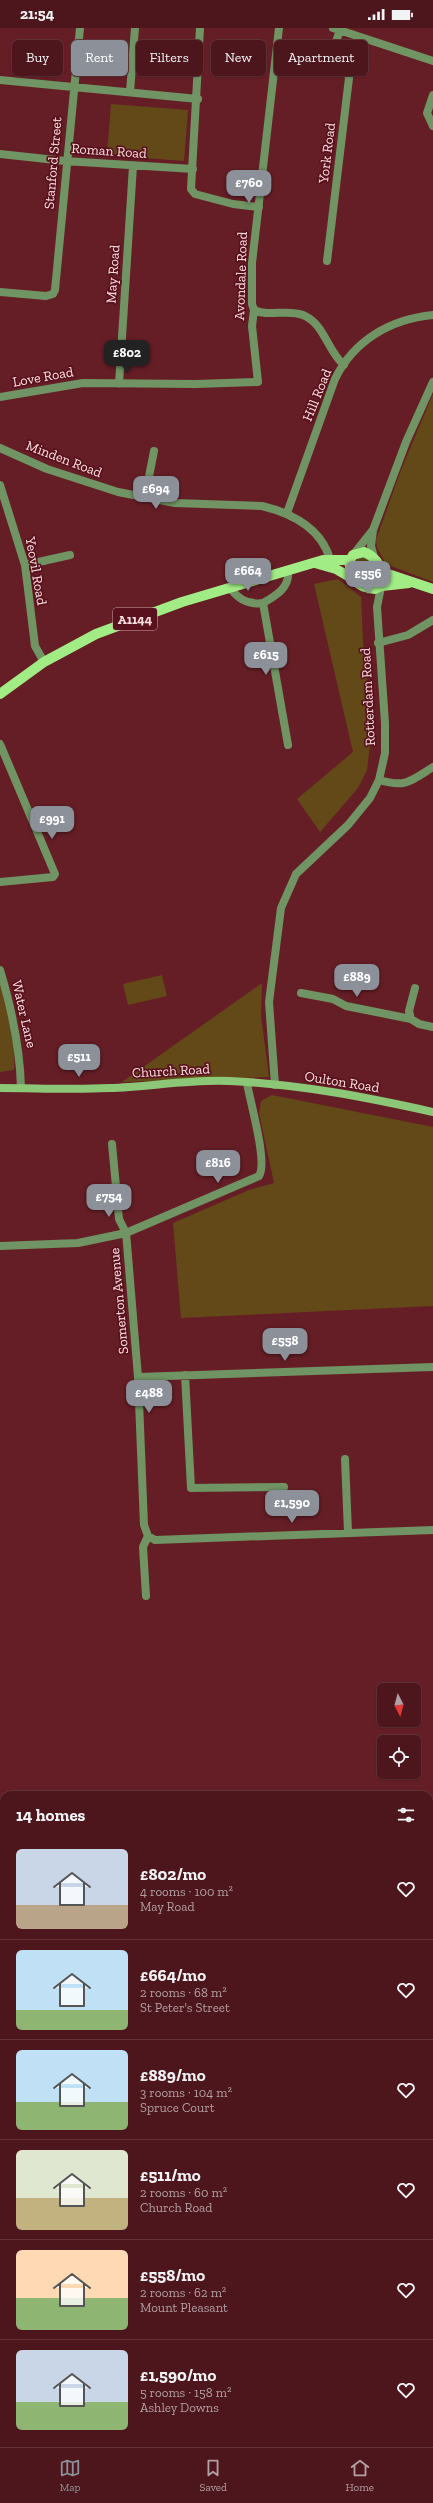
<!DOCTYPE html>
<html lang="en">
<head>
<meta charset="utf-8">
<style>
	:root { --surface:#4c161c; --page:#562329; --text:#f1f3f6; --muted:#b29fa3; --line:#63353b; --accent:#8c9099 }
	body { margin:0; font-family:"Zilla Slab",serif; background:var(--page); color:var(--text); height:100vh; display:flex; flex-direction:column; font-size:15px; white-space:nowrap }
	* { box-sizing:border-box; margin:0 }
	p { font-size:13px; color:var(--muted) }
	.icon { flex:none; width:22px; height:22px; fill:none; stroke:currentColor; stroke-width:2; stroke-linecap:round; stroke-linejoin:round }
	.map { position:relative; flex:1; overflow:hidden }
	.panel { position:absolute; left:0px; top:1763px; width:433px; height:656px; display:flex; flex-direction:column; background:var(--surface); border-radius:12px 12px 0 0; box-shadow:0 1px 3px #0004,0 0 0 1px var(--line) }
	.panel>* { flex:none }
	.top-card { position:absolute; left:12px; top:12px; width:409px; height:36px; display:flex; gap:8px }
	.needle { width:26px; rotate:174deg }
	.buttons { position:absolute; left:377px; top:1655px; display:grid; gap:8px }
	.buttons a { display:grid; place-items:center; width:44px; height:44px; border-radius:6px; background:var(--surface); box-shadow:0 1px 3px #0004,0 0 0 1px var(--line); font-size:20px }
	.price { position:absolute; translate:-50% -34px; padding:0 9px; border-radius:8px; background:var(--accent); color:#fff; font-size:13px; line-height:26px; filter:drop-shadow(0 1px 2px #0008) }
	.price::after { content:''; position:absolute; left:50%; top:24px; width:12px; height:9px; margin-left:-6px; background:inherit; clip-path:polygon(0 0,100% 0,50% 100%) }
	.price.on { background:#222; color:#fff }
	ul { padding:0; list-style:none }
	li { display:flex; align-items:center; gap:12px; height:100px; padding:0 16px }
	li+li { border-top:1px solid var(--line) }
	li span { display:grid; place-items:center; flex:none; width:112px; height:80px; border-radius:6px; color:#555 }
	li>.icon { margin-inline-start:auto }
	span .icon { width:48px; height:48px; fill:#fffc; stroke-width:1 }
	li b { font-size:17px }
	h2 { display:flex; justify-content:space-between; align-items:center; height:48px; padding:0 16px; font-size:17px }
	.chip { padding:0 14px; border-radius:6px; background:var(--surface); box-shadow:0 1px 3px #0004,0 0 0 1px var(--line); font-size:14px; line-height:36px }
	.chip.on { background:var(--accent); color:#fff }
	.status { display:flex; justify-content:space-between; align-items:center; height:28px; padding:0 20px; background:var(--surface); direction:ltr }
	.status svg { height:11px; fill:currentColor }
	.tabs { display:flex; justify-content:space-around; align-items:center; height:56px; border-top:1px solid var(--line); background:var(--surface); font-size:11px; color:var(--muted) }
	.tabs a { display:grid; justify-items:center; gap:2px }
	.tabs .on { color:var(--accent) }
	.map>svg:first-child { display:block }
	.green { fill:#634818 }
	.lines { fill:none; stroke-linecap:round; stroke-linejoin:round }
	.minor { stroke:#709463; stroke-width:8 }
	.tertiary { stroke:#709463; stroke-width:8 }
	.secondary { stroke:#8cc677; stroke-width:8 }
	.primary { stroke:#a2ec86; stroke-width:10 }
	.trunk { stroke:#bff6aa; stroke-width:11 }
	.labels { text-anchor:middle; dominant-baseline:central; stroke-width:3.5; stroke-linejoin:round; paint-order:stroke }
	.shield { fill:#59121d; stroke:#cba2a6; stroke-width:1 }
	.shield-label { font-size:13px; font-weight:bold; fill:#fce0e1 }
	.street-label { font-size:14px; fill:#fce0e1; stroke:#59121d }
</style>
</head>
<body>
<div class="status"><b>21:54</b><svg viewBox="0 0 49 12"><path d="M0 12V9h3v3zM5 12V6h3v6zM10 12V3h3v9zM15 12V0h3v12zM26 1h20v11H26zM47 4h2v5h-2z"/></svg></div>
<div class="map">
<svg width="433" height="2419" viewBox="0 0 433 2419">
	<rect width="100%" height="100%" fill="#661e26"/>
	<!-- green -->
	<path class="green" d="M111,76L188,82L184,133L107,127Z
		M433,366V554L386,536L377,520L376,512L401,442Z
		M363,528L373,532L380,552L377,555L368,554L357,544L356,532Z
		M338,551L361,569L364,634L373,690L367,742L358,760L320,804L297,771L353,724L314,556Z
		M162,947L167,968L128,977L123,956Z
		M262,955L261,988L269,1049L122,1054Z
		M0,956L15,1015L14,1042L0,1044Z
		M272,1067L433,1099V1278L181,1290L173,1195L249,1162L274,1155L259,1085L261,1073Z"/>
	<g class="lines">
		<!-- minor -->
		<path class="minor" d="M200,0L191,161L195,166L233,176L259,179
			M333,0L433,33
			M319,30L332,29
			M0,52L198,71
			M130,64L135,0
			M433,67L427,85L433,98
			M0,126L65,133L193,141
			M327,233L349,50L347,42L339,40L332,32V25L340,2
			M0,264L46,268L53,266L55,262L80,0
			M254,282C268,289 288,281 303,287C325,296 327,323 344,337
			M119,356L133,138
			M0,369L83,355L196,356L258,354L252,298L254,282L252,276V235L279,0
			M0,420L47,441L118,464L175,475L262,478C291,485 321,500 330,531
			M0,457L25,537L35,618L44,634
			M145,469L154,423
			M287,485L335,351C354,312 391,291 433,287
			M25,537L70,527
			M231,561C239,572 249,577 263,575C275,568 290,560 288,543
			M263,575L288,717
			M378,615L408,607L433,592
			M0,716L55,846L53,849L0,854
			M379,752C406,760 411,753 433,739
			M0,942C12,982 20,1019 21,1060
			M415,960L409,983L411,991L419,996L433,999
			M301,965L333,971L346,978L411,991
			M112,1116L119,1191L126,1205L127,1216L138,1349L144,1497L148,1508L143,1519L146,1568
			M185,1347L191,1460L284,1459
			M138,1349L433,1339
			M345,1431L348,1504
			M148,1508L155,1512L433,1502
			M429,1787H433
			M0,1817L4,1816
			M0,1863L4,1867
			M0,1925L4,1920
			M429,1947H433
			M0,1987L4,1991
			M429,2072H433
			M0,2201L4,2200
			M429,2354L433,2353
			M88,2415L89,2419"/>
		<!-- tertiary -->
		<path class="tertiary" d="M353,527L372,503
			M374,529L371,518L373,502L406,414L433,354
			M275,1057L269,974L281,880L296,846L348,797L370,770L379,752L385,725V695L377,579L381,559
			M0,1218L78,1215L126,1205L259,1148C268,1134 250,1074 247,1055"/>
		<!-- secondary -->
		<path class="secondary" d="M0,1060C36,1060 73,1062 109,1060C149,1059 189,1051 230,1053C298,1056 366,1069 433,1084"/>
		<!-- primary -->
		<path class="primary" d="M364,524C377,529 386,544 382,558L375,561C358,560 348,550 350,532L353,527Z
			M315,535L336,541L353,551
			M382,544L433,561
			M382,558L409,555
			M0,666L44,634L96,606L182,574L323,532H350"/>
		<!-- trunk -->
		<path class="trunk" d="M0,2027L4,2031
			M429,2238L433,2239"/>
	</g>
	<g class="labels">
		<!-- shield labels -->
		<rect class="shield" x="113" y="580" width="44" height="22" rx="3"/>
		<g class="shield-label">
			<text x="135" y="591">A1144</text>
		</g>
		<!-- street labels -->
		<g class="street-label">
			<text transform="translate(109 123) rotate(4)">Roman Road</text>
			<text transform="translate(327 125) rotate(-83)">York Road</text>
			<text transform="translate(53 135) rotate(-85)">Stanford Street</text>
			<text transform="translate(113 246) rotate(-86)">May Road</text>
			<text transform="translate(241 248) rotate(-88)">Avondale Road</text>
			<text transform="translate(43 349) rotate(-10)">Love Road</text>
			<text transform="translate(317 367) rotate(-68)">Hill Road</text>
			<text transform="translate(64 431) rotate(21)">Minden Road</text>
			<text transform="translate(36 543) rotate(80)">Yeovil Road</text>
			<text transform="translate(368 669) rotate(-93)">Rotterdam Road</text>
			<text transform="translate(24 986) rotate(77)">Water Lane</text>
			<text transform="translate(171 1043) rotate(-3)">Church Road</text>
			<text transform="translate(342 1054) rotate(9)">Oulton Road</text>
			<text transform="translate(119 1273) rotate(-95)">Somerton Avenue</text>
		</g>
	</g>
</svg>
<div class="buttons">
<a><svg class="needle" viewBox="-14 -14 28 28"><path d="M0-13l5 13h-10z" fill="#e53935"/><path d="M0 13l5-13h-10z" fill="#b29fa3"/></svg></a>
<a><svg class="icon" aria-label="locate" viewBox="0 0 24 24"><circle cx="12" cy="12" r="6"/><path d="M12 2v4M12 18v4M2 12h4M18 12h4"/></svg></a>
</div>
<b class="price" style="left:249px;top:176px">£760</b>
<b class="price on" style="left:127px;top:346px">£802</b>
<b class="price" style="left:156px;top:482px">£694</b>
<b class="price" style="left:248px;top:564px">£664</b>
<b class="price" style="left:368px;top:567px">£556</b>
<b class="price" style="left:266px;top:648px">£615</b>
<b class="price" style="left:52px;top:812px">£991</b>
<b class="price" style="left:357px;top:970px">£889</b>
<b class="price" style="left:79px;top:1050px">£511</b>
<b class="price" style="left:218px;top:1156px">£816</b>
<b class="price" style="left:109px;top:1190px">£754</b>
<b class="price" style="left:285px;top:1334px">£558</b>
<b class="price" style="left:149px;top:1386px">£488</b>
<b class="price" style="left:292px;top:1496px">£1,590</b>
<div class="top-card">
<a class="chip">Buy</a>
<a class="chip on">Rent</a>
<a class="chip">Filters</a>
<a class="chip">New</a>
<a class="chip">Apartment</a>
</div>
<section class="panel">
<h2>14 homes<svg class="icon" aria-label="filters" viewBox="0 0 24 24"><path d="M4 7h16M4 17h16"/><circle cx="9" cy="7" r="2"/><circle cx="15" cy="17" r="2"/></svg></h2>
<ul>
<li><span style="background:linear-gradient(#c9d6e8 70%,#b9a48a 0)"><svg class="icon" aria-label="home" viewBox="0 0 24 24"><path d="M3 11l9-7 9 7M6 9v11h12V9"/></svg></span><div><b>£802/mo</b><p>4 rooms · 100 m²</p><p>May Road</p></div><svg class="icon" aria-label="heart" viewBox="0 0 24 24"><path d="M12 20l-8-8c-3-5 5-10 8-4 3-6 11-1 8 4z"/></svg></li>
<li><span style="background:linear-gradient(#bfe0f5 75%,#8fb573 0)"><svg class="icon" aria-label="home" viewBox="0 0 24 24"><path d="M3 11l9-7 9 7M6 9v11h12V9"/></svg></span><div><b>£664/mo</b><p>2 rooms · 68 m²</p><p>St Peter's Street</p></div><svg class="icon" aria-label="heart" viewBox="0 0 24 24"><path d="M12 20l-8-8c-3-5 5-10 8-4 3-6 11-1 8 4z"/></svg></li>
<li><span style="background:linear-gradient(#bfe0f5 65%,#8fb573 0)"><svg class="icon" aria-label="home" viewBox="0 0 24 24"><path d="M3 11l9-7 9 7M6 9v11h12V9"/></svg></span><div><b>£889/mo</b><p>3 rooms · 104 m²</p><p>Spruce Court</p></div><svg class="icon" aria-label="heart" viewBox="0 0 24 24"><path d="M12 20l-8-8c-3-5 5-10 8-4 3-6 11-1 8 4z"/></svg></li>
<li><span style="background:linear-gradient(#dfe7d0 60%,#c2b280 0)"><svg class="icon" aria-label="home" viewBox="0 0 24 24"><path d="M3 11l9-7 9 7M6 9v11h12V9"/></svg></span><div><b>£511/mo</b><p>2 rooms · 60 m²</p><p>Church Road</p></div><svg class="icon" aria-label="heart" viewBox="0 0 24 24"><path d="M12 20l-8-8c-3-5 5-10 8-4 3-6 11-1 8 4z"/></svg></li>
<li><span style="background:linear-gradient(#ffd9b3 60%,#8fb573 0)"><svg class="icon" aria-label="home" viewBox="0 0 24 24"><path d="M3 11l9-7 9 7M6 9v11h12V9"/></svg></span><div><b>£558/mo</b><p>2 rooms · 62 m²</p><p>Mount Pleasant</p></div><svg class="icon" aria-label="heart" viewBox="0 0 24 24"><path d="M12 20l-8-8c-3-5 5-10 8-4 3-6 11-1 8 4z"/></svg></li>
<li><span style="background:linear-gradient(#c9d6e8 65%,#8fb573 0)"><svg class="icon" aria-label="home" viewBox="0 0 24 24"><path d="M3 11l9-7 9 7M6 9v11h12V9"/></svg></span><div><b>£1,590/mo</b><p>5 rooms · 158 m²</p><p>Ashley Downs</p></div><svg class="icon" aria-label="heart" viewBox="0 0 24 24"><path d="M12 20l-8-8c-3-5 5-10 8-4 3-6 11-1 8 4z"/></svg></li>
</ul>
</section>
</div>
<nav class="tabs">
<a class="on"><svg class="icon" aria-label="map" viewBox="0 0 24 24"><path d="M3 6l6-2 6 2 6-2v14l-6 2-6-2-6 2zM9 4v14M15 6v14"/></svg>Map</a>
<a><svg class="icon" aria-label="saved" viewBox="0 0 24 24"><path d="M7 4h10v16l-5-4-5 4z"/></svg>Saved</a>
<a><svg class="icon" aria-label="home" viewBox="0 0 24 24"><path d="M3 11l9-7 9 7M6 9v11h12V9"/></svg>Home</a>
</nav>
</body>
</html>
